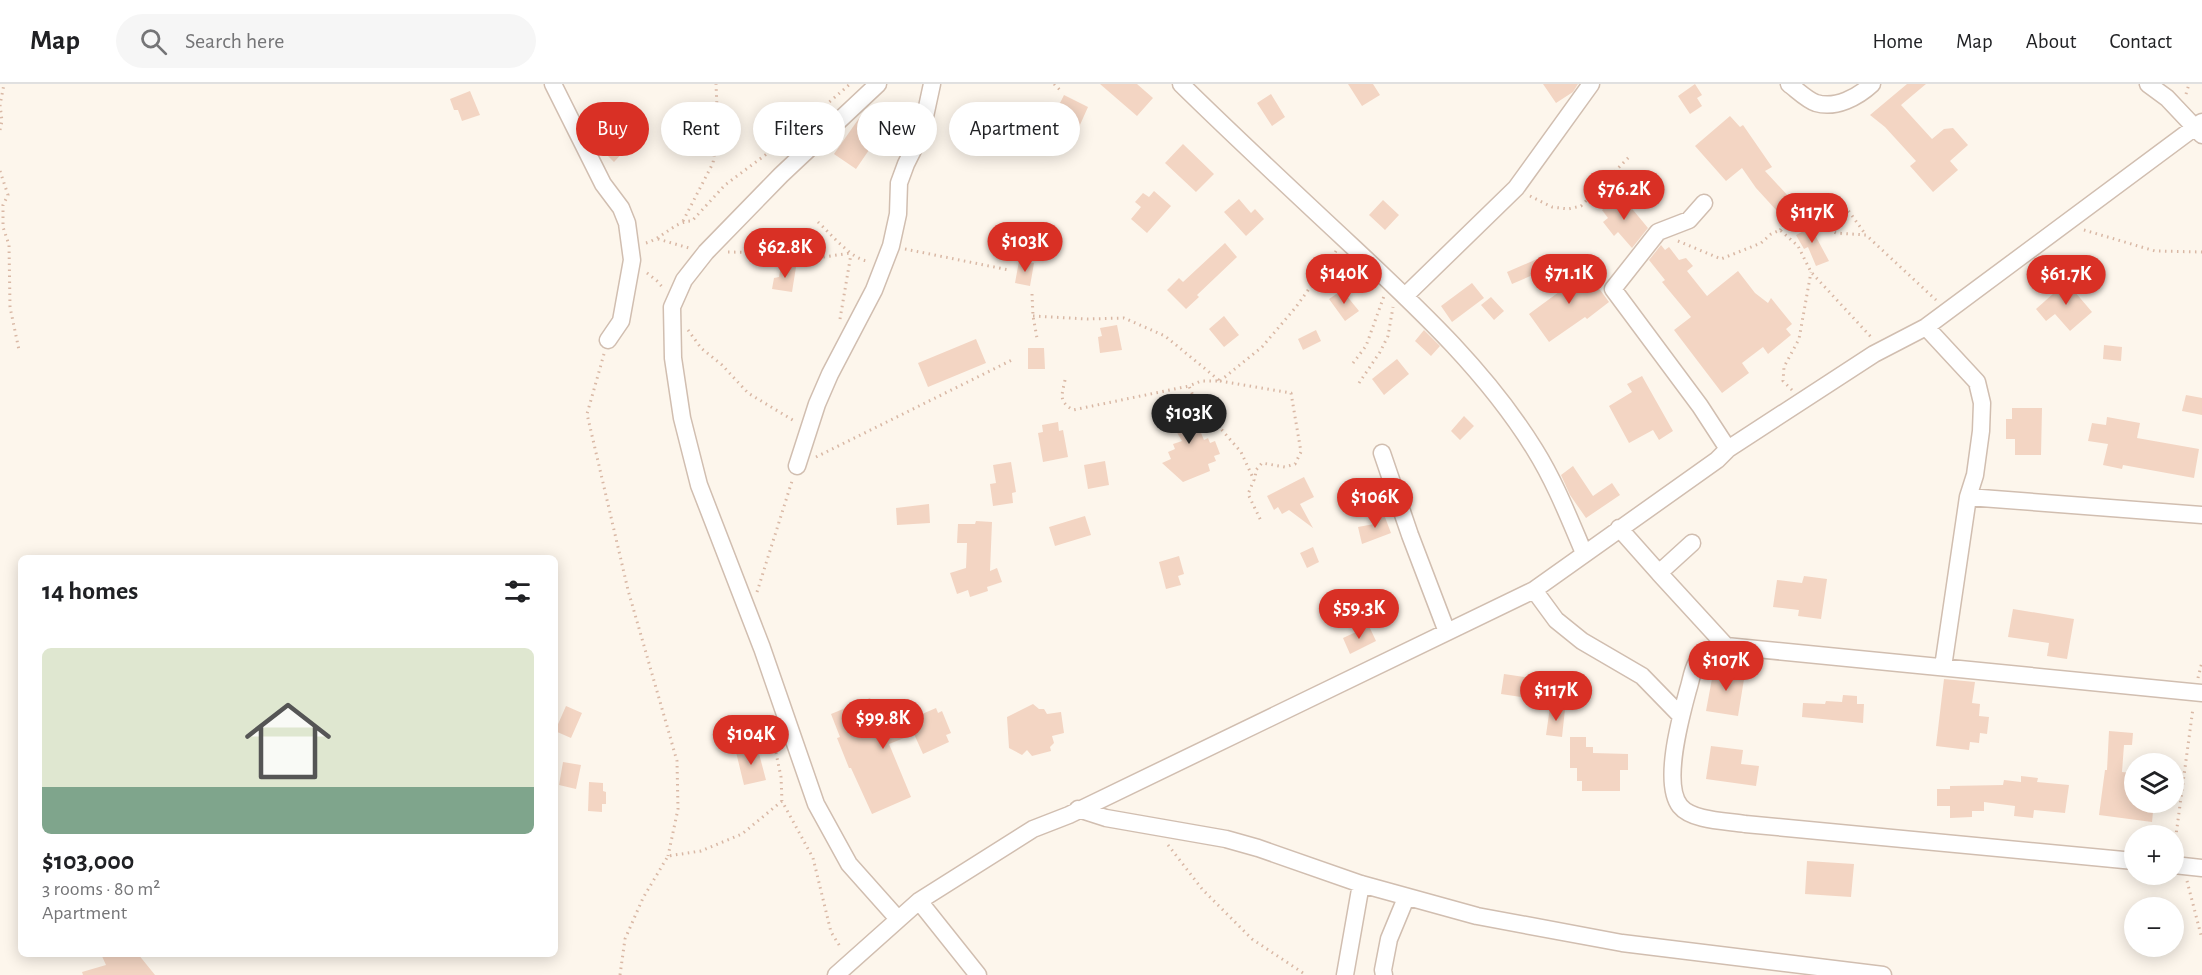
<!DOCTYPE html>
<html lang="en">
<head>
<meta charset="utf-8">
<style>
	:root { --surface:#fff; --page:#f6f6f6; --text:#202124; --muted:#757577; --line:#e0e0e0; --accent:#d93025 }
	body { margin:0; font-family:"Alegreya Sans",sans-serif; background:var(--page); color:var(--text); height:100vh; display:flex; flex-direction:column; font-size:22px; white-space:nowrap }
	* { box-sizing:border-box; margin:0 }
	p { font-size:20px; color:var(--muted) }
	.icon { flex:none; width:33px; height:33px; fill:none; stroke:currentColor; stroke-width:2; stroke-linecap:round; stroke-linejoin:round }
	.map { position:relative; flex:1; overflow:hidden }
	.side { position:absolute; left:18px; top:471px; width:540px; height:402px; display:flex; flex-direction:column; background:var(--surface); border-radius:9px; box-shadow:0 3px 15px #0003 }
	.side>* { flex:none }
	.hud { position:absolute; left:576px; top:18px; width:570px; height:54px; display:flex; gap:12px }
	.tools { position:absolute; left:2124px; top:669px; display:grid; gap:12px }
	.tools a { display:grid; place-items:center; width:60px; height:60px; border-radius:50%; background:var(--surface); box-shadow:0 3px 15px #0003; font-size:30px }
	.price { position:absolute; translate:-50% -51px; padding:0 14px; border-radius:21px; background:var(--accent); color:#fff; font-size:20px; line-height:39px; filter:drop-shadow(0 2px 3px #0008) }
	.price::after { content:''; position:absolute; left:50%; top:36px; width:18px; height:14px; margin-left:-9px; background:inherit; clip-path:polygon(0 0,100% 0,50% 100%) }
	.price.selected { background:#222; color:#fff }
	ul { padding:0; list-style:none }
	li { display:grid; align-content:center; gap:12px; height:318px; padding:0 24px }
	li+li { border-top:2px solid var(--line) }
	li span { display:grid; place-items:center; height:186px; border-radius:9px; color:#555 }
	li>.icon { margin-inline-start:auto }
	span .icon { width:108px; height:108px; fill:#fffc; stroke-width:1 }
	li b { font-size:26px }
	h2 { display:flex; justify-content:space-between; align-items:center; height:72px; padding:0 24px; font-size:26px }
	.tag { padding:0 21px; border-radius:27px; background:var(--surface); box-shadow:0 3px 15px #0003; font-size:21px; line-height:54px }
	.tag.selected { background:var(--accent); color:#fff }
	header { display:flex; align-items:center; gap:36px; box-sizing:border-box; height:84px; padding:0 30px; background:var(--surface); border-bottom:2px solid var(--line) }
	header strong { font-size:28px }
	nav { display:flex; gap:33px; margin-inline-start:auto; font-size:21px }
	.search { width:420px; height:54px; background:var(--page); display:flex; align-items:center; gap:15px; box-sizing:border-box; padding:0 21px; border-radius:33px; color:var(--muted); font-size:22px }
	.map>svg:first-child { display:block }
	.building { fill:#f3d5c3 }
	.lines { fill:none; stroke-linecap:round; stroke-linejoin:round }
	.street-casing { stroke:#d1beb0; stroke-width:19 }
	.path { stroke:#d9b8a5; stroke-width:3; stroke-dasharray:1.5 4.5; stroke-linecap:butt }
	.street { stroke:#fff; stroke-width:16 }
</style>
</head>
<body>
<header>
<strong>Map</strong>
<div class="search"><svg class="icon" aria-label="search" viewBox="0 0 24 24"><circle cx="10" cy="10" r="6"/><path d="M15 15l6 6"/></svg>Search here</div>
<nav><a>Home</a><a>Map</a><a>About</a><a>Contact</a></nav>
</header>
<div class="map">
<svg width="2202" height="891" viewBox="0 0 2202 891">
	<rect width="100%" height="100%" fill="#fdf6ec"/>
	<!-- building -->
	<path class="building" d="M1100,0H1137L1153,14L1137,32Z
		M1348,0H1373L1380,11L1362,22Z
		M1543,0H1578L1573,8L1556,19Z
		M1695,0L1702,11L1697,14L1702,22L1690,30L1678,12Z
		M1907,0H1926L1901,21L1932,55L1944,45L1953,44L1968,61L1950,77L1958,86L1933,108L1910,82L1916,77L1885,43L1870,31Z
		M470,7L480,31L462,37L458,26H454L450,15Z
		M1271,10L1285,33L1272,42L1257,19Z
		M1064,11L1088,23L1079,43L1074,41L1066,59L1045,50L1051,38L1047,36L1055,19L1059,21Z
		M862,30L884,44L856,85L834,70Z
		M1730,32L1740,43L1743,41L1772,83L1765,87L1790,114L1777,127L1756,104L1742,84L1726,97L1695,62Z
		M617,52L628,63L614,78L603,67Z
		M1183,60L1214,90L1196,108L1165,79Z
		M1154,107L1171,122L1147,149L1131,135L1141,123L1135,118L1143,109L1149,113Z
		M1619,109L1648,144L1632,164L1618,148L1614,152L1603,138L1608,134L1602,126L1611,119L1609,117Z
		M1239,115L1251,129L1255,125L1264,135L1246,152L1224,128Z
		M1383,116L1399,131L1385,146L1369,131Z
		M1808,138L1829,177L1816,182L1808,163L1804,165L1796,151L1802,148L1799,142Z
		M1225,159L1237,173L1197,211L1199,213L1186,225L1167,206L1179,194L1183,198Z
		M1661,161L1665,166L1669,163L1679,176L1686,174L1693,182L1687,187L1707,212L1738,187L1755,209L1768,219L1771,214L1792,240L1786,245L1791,251L1768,270L1763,263L1742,279L1749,289L1722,309L1674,246L1691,233L1662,198L1665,196L1649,176Z
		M1346,171L1358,182L1346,192L1335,180Z
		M1537,175L1542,187L1512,200L1507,188Z
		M1019,177L1034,179L1030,202L1015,199Z
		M781,181L796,183L792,208L772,205L774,194L779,193Z
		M1583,183L1609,218L1587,235L1585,233L1549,258L1529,230L1563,205L1560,202Z
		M2072,193L2080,203L2075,208L2092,228L2070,247L2055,230L2046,237L2036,225Z
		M1472,199L1484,214L1452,238L1441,222Z
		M1342,206L1359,227L1345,237L1329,215Z
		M1491,213L1504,227L1494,236L1481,221Z
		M1224,232L1239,251L1224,263L1209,245Z
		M1117,241L1122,266L1100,269L1098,253L1102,252L1100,244Z
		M1316,246L1321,257L1303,266L1298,255Z
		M1424,246L1440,262L1431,272L1415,257Z
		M976,255L986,279L928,303L918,279Z
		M2104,261L2122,263L2121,277L2103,275Z
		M1028,264H1044L1045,285H1028Z
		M1397,275L1409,290L1384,311L1372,295Z
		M1642,292L1673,347L1659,356L1653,346L1629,359L1609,322L1632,308L1627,300Z
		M2186,311L2202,314V331L2182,327Z
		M1180,315L1186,326L1191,325L1204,356L1208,354L1210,359L1215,357L1220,370L1214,372L1216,377L1208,380L1210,387L1183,398L1162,379L1171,375L1168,368L1175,365L1173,360L1182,357L1163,325Z
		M2012,324H2042L2041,371H2015V355H2006V335H2012Z
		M1464,332L1474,342L1460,356L1451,347Z
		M2107,333L2140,339L2137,354L2199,365L2194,394L2123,381L2122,385L2103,381L2108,360L2088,357L2092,339L2106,341Z
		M1058,338L1059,347L1063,346L1068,373L1043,378L1038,349L1043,348L1042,341Z
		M1105,377L1109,401L1088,405L1084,381Z
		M1011,378L1016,408L1012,409L1013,419L993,422L990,400L996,399L993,381Z
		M1573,382L1593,412L1612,399L1620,411L1586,434L1570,411L1561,391Z
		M1304,393L1314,413L1300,420L1313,444L1289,426L1282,430L1278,423L1274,426L1267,412Z
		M929,420L930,439L897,441L896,424Z
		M1383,428L1391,449L1362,460L1358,443L1374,440L1372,432Z
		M1085,432L1091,451L1055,462L1049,443Z
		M976,437L992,438L990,487L997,484L1002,498L987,503L988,507L970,513L968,506L957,510L950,489L966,484L967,459H957L958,440H975Z
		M1313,463L1319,478L1307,484L1300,469Z
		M1179,472L1184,490L1178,492L1181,501L1166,505L1159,478Z
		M1804,492L1827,495L1821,535L1798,532L1799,526L1773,523L1777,496L1802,499Z
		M2013,525L2074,535L2067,575L2047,572L2049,559L2008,553Z
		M1369,542L1376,557L1350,570L1343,554Z
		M1714,584L1745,589L1738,632L1706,627Z
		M1504,590L1559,598L1556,618L1501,610Z
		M1944,595L1975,598L1972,619L1980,620L1979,632L1989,633L1987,650L1980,649L1979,659L1970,658L1969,666L1936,662Z
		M1843,611L1857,612V620H1864L1863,639L1802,633L1803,619L1825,620L1826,617L1842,618Z
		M870,614L883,647L936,624L938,629L942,627L951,649L946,651L949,658L923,670L914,650L889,660L911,713L872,730L851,684H849L837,654L840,653L831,630Z
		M1033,620L1039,625H1044L1047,630L1061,628L1064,649L1052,652L1054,659L1050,663L1051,667L1032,672L1027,666L1022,671L1009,664L1007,633Z
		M566,622L582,629L571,654L555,647Z
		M1550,623L1565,625L1562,653L1546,651Z
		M2109,647L2133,649L2132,661H2124L2122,688L2131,689L2128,709L2134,710V718H2154L2152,738L2099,731L2105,686H2107Z
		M1570,653H1586V663H1593V669L1628,670V686H1620V707H1582V697H1577V684H1570Z
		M757,662L766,696L744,701L736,668Z
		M1711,662L1743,666L1741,680L1759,682L1756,702L1706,695Z
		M563,678L581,681L576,705L559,701Z
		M2021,692L2038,694L2037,698L2069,701L2065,729L2034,726L2033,734L2014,732L2015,722L1984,718V727H1972V733L1950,734V722H1937V705H1950V702L2003,701L2004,696L2021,698Z
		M589,698L603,699V707L606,708V720H602V728L588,727Z
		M1807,777L1854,780L1851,813L1805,810Z
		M101,870H138L155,891H83L82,888L106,881Z"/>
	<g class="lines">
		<defs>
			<path id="street" d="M553,0L603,100L621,124L627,139L632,176L621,237L608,256
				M878,0L781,91L706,168L684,196L672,223L673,274L682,334L699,401L762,564L816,720L849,780L898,835
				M1181,0C1237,55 1295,109 1353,163C1419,225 1487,288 1535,366C1555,398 1569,434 1584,469
				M1789,0C1797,6 1807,16 1816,19C1836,25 1858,13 1872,0
				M2148,0L2167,14L2202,51
				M1704,119L1689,136L1658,148L1613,205L1700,322L1728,365
				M1405,212L1516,104L1591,0
				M1926,243L1977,298L1982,319L1981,347L1975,391L1968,413L1943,583
				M1382,369L1410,451L1447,548
				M797,382L817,320L830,290L874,206L891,162L898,130L899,99L906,80L917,58L924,37L932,0
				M1968,413L2202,431
				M1619,444L1659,489L1692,459
				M1659,489L1726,562
				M1534,506L1556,536L1582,557L1642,592L1681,632
				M1078,725L1106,734L1226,755L1258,764L1361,800L1477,832L1622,859L1883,891
				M2134,777L1745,740C1727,737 1692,737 1680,722C1662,699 1681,632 1688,606C1691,597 1692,587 1696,580C1704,568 1712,562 1726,562L2202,609
				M2174,781L2202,784
				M919,817L978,891
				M836,891L919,817L1033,745L1069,731L1534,506L1717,376L1728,365L1874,270L1926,243L2202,38
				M1345,891L1361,800
				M1384,891L1383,886L1389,855L1406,814"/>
		</defs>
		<!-- street casing -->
		<use href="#street" class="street-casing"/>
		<!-- path -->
		<path class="path" d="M1054,0L1062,8
			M2186,10L2189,0
			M0,46L2,37L0,21L4,0
			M0,87L8,111L3,121V143L9,161L10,223L19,266
			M1530,112L1552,123L1568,125L1581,122L1630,72
			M1845,122L1866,151
			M683,137L713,79L718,47L716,0
			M818,138C830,149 852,176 868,177
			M1780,146L1793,130L1836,149L1866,151L1936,216
			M2084,146L2155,167L2202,168
			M658,155L689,164
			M1678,157L1721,175L1761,159L1771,150L1780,146L1798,162L1811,188L1871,253
			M646,159C663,154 675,137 692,137L725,101L788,54L850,0
			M905,165L1009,186
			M728,168L780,169L810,175L851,169
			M647,189L657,197L664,205
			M1032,210L1033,232L1037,254
			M1033,232L1087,235L1124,234L1165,252L1220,297H1201L1189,302L1194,314L1241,368L1254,396L1248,410L1262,439
			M840,235L851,170
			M688,246L701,264L722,281L748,309L796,338
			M604,270L587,330L628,506L677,677L678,725L668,772
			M1353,279L1366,262L1384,212
			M1065,296C1062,311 1058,317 1073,326L1189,302
			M1220,297L1291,309L1301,368L1295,380L1285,383L1262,379L1256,386L1255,394
			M1220,297L1262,263L1296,223L1336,167
			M1359,299L1380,268L1388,252L1393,223
			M1792,306L1783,297L1784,283L1799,255L1811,188
			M816,373L1014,275
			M757,508L792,397
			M2198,594L2202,578
			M771,645L781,693L782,717L813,774L831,848L841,864
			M1168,761L1202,805L1252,855L1306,891
			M2174,766L2193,624
			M2187,797L2202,855
			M620,891L625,855L643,814L668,772L701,767L742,750L782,717"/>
		<!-- street -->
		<use href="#street" class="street"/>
	</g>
</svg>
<div class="tools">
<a><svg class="icon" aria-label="layers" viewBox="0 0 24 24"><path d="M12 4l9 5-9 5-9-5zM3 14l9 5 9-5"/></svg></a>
<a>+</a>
<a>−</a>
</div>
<b class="price" style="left:1624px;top:137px">$76.2K</b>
<b class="price" style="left:1812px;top:160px">$117K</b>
<b class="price" style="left:1025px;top:189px">$103K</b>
<b class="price" style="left:785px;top:195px">$62.8K</b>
<b class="price" style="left:1344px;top:221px">$140K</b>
<b class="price" style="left:1569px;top:221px">$71.1K</b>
<b class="price" style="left:2066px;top:222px">$61.7K</b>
<b class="price selected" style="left:1189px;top:361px">$103K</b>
<b class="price" style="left:1375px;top:445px">$106K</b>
<b class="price" style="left:1359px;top:556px">$59.3K</b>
<b class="price" style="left:1726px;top:608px">$107K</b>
<b class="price" style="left:1556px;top:638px">$117K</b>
<b class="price" style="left:883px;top:666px">$99.8K</b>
<b class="price" style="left:751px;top:682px">$104K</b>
<div class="hud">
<a class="tag selected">Buy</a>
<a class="tag">Rent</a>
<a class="tag">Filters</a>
<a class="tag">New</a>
<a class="tag">Apartment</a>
</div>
<section class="side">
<h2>14 homes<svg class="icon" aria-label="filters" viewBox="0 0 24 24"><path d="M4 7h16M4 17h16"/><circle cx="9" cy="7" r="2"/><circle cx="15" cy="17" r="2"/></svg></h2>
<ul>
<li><span style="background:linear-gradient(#dfe7d0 75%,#7fa58c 0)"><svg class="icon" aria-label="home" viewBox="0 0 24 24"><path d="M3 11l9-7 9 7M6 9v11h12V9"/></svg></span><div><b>$103,000</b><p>3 rooms · 80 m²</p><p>Apartment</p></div></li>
</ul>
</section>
</div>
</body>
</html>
